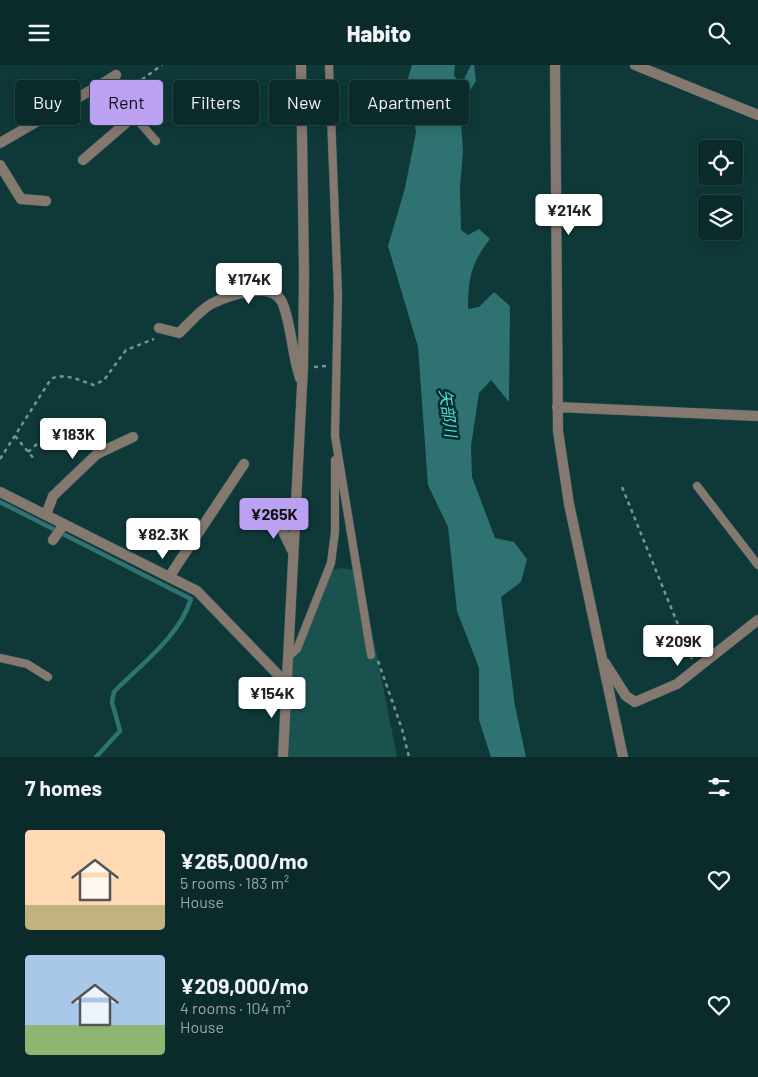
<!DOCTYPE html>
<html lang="en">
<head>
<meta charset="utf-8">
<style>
	:root { --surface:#0a2b2a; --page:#133332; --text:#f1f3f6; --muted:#99a7a8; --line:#2a4747; --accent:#bca0f2 }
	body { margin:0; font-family:Barlow,"Noto Sans JP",sans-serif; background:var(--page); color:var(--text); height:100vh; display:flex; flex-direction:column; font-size:19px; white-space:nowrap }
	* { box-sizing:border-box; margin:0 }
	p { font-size:16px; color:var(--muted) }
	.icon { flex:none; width:28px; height:28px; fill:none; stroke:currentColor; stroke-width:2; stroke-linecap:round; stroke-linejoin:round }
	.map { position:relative; height:692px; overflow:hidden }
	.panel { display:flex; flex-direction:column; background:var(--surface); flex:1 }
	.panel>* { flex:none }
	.top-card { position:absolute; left:15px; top:15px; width:500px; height:45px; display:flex; gap:10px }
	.tools { position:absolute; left:698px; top:75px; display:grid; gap:10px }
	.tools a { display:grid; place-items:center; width:45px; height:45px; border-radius:5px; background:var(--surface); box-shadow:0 2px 12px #0003,0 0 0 1px var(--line); font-size:25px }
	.price { position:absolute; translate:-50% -42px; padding:0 11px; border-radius:5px; background:#fff; color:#222; font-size:16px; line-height:32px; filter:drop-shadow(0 1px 2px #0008) }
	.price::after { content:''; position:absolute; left:50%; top:30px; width:15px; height:11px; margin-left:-8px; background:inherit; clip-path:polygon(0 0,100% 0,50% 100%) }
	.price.current { background:var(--accent); color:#111 }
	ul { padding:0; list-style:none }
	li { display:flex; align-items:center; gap:15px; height:125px; padding:0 25px }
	li span { display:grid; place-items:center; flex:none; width:140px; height:100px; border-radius:5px; color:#555 }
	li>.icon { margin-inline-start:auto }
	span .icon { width:60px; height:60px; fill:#fffc; stroke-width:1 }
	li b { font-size:21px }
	h2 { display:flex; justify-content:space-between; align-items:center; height:60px; padding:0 25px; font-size:21px }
	.tag { padding:0 18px; border-radius:5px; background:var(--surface); box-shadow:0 2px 12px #0003,0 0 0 1px var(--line); font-size:18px; line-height:45px }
	.tag.current { background:var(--accent); color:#111 }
	header { display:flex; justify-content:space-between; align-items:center; height:65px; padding:0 25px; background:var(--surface); font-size:22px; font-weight:800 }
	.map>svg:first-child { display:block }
	.green { fill:#1a5250 }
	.water { fill:#2e7371 }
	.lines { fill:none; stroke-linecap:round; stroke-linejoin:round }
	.stream { stroke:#2e7371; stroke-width:4.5 }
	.lane-casing { stroke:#2f5756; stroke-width:9 }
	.street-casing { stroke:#2f5756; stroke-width:11 }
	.path { stroke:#749593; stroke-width:2.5; stroke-dasharray:4 4; stroke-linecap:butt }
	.lane { stroke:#85786f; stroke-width:8 }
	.street { stroke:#85786f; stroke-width:10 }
	.labels { text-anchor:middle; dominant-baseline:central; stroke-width:5; stroke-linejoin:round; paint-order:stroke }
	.water-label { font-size:16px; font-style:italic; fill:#57dcd8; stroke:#022f2e }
</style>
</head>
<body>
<header><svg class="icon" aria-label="menu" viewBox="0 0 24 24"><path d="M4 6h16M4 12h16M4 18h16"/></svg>Habito<svg class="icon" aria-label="search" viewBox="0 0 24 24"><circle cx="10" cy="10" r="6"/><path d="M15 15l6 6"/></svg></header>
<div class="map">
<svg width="758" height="692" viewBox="0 0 758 692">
	<rect width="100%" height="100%" fill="#0e3938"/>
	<!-- green -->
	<path class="green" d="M342,503L353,505L361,510L397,692H288L294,581L324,513L330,505Z"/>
	<!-- water -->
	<path class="water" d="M412,0H455L454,10L461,20L471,0H474L476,16L460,41L463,86L460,122L461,165L468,170L479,164L490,174C471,198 468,214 468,244L479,242L494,227L510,241L509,337L491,315L479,328L471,381L472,412L495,473L514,477L527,494L521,517L501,532L515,641L526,692H491L479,655V603L457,546L448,462L428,420L418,282L388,181L405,123L416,67L407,16Z"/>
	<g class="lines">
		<!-- stream -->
		<path class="stream" d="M0,437L191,534C179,572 141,599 114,627L112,637L120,666L96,692"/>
		<defs>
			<path id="lane" d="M329,0L338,230L335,371L371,590
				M134,51L156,76
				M697,421L758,500
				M288,592L297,584L331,498L335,467V395
				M0,593L27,599L48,612"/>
			<path id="street" d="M555,0L558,366L569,439L623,692
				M635,0L758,50
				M105,17L116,10
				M0,78L105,17L120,31L134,51L83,95
				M0,100L21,134L46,136
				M159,263L179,268C189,259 199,246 211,239C227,231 271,215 282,237C291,257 292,290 300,313
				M557,342L758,351
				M0,427L197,526L286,618
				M46,450L53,431L97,389L133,372
				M275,450L293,487
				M53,475L64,459
				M169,512L244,399
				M605,598L626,631L635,637L677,619L758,555
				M283,692L303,302L304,208L301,0"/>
		</defs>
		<!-- lane casing -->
		<use href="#lane" class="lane-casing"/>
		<!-- street casing -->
		<use href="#street" class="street-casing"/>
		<!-- path -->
		<path class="path" d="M129,24L162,0
			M314,302L326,301
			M15,371L35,395
			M28,387L38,378
			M0,394L51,314C64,307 81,316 94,320L104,315L126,285L154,274
			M622,422L692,594
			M378,596L402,664L409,692"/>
		<!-- lane -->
		<use href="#lane" class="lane"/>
		<!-- street -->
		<use href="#street" class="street"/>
	</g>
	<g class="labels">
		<!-- water labels -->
		<g class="water-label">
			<text transform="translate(449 348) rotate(83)">矢部川</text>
		</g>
	</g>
</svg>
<div class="tools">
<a><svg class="icon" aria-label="locate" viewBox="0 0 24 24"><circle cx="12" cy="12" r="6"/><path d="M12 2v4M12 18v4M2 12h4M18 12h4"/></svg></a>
<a><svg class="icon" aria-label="layers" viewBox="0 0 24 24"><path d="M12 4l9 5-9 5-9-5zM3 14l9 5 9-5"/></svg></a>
</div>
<b class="price" style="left:569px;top:171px">¥214K</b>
<b class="price" style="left:249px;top:240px">¥174K</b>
<b class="price" style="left:73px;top:395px">¥183K</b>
<b class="price current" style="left:274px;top:475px">¥265K</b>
<b class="price" style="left:163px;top:495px">¥82.3K</b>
<b class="price" style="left:678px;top:602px">¥209K</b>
<b class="price" style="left:272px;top:654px">¥154K</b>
<div class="top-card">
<a class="tag">Buy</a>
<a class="tag current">Rent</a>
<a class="tag">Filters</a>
<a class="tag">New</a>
<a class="tag">Apartment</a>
</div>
</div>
<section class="panel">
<h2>7 homes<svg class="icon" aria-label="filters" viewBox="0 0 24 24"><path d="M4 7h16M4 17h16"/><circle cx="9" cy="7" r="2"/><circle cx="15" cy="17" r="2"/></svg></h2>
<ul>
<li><span style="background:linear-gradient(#ffd9b3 75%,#c2b280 0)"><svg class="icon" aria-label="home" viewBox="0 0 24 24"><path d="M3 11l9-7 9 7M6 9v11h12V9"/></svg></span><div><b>¥265,000/mo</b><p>5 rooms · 183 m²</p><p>House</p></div><svg class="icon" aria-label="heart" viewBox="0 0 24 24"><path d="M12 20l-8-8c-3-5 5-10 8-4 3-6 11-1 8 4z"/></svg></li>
<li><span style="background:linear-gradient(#a9c7e8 70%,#8fb573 0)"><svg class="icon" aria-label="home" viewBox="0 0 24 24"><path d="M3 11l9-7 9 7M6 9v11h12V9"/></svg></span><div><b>¥209,000/mo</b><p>4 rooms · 104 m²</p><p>House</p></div><svg class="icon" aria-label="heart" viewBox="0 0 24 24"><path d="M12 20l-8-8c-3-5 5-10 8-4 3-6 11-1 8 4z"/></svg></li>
</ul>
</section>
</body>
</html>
